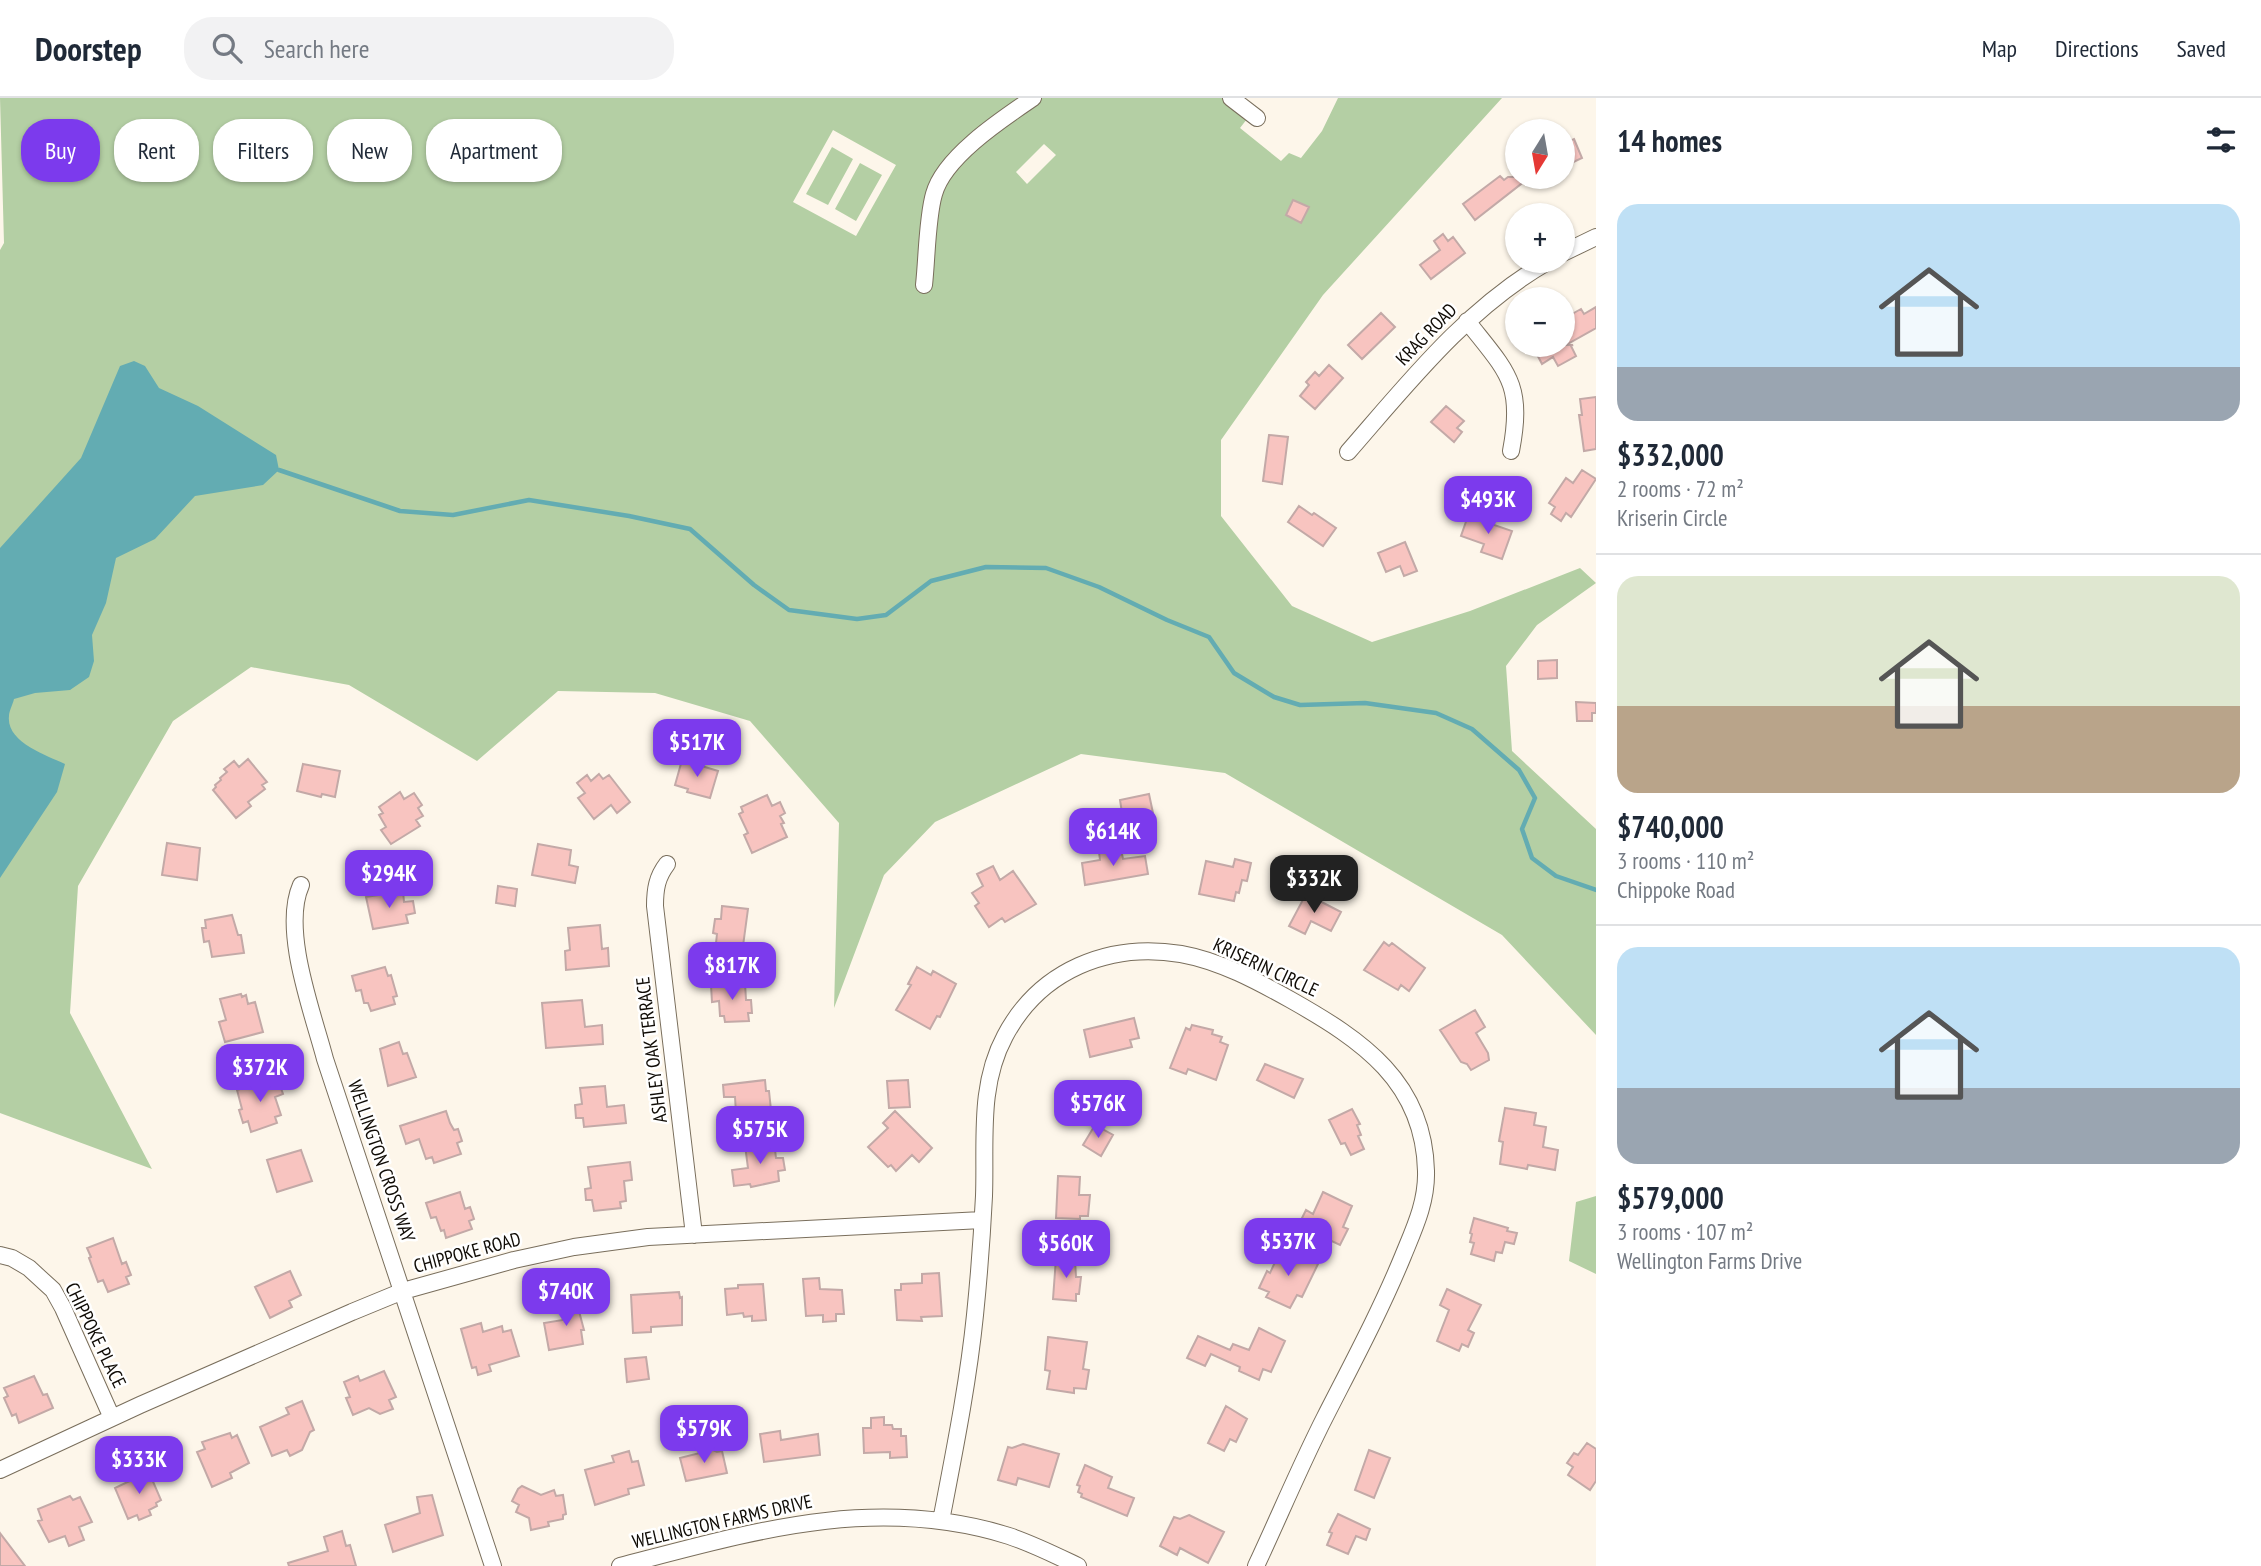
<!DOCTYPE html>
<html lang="en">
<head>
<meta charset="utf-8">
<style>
	:root { --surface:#fff; --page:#f2f2f3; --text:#1f2937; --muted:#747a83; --line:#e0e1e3; --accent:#7c3aed }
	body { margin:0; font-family:"PT Sans Narrow",sans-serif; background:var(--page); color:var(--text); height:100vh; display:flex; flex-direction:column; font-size:26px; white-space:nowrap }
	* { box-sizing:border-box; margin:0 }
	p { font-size:23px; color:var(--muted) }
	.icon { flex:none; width:38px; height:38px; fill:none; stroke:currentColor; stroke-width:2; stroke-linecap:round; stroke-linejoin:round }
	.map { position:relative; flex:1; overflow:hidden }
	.details { display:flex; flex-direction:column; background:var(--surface); width:665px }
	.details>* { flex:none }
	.top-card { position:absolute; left:21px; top:21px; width:665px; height:63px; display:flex; gap:14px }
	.needle { width:46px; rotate:191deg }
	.buttons { position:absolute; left:1505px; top:21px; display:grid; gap:14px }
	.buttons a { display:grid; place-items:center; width:70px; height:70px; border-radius:50%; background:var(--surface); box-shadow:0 2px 5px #0004; font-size:35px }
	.price { position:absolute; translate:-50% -60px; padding:0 16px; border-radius:14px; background:var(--accent); color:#fff; font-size:23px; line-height:46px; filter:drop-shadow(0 2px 4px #0008) }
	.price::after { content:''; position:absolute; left:50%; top:42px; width:21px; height:16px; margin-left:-10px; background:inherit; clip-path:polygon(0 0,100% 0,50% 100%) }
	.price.active { background:#222; color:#fff }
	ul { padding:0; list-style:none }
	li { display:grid; align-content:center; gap:14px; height:371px; padding:0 21px }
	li+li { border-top:2px solid var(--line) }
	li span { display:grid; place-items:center; height:217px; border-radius:21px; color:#555 }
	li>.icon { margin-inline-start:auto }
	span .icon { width:126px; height:126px; fill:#fffc; stroke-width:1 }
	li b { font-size:30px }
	h2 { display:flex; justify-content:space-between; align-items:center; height:84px; padding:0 21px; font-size:30px }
	.pill { padding:0 24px; border-radius:28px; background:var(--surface); box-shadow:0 2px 5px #0004; font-size:24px; line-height:63px }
	.pill.active { background:var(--accent); color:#fff }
	header { display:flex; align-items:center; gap:42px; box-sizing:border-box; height:98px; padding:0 35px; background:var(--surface); border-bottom:2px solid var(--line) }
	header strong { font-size:33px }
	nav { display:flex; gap:38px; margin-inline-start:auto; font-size:24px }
	.search { width:490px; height:63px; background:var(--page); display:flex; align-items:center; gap:18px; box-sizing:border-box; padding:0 24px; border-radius:28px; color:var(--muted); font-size:26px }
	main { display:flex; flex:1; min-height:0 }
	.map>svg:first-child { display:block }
	.green { fill:#b4cfa4; fill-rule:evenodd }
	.water { fill:#63acb2 }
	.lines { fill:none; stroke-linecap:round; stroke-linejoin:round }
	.stream { stroke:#63acb2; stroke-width:4.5 }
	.building { fill:#f8c4c0; stroke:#c3a9a7; stroke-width:2 }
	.minor-casing { stroke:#796e5c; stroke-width:18 }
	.minor { stroke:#fff; stroke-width:16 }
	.labels { text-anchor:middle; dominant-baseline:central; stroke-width:5; stroke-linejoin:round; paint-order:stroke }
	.street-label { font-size:19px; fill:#0f0b05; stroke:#fff }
</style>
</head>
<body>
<header>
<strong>Doorstep</strong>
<div class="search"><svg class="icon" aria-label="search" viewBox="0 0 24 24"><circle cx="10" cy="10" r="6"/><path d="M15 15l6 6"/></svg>Search here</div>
<nav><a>Map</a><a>Directions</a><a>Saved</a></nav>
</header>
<main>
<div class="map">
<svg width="1596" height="1468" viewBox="0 0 1596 1468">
	<rect width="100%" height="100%" fill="#fdf6ea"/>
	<!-- green -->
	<path class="green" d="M0,0H1222L1247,21L1240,30L1281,63L1289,55L1301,60L1322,33L1338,0H1502L1323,197L1221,342V418L1292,508L1372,544L1470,513L1580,470L1596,485L1537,527L1506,568L1512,653L1596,731V937L1502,837L1225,675L1081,656L935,724L884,777L834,910L839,725L750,623L655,595L558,593L477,663L349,587L251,569L173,623L78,788L70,915L152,1071L0,1015V152L4,145ZM833,32L896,67L856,138L793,104ZM1044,46L1056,57L1027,86L1016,74Z
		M832,49L853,61L828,107L806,96Z
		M860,65L882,77L856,123L835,111Z
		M1596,1098V1176L1569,1163L1576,1104Z"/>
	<!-- water -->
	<path class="water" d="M134,263L145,268L159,290L198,308L276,357L279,372L263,387L195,398L155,441L116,460L106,505L92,537L94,563L89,579L70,592L35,595L14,601C13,606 9,613 9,618C6,644 46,657 65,666L57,694L0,780V450L81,360L120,268Z"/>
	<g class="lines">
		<!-- stream -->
		<path class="stream" d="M279,372L400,413L453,417L529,402L629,418L690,431L754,487L789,512L857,521L886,517L931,483L986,469L1046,470L1099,489L1167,522L1209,539L1234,575L1274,599L1300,607L1365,605L1436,615L1472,631L1519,672L1535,700L1522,731L1532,760L1556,778L1596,792"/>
	</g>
	<!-- building -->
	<path class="building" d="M1574,41L1582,60L1563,69V46Z
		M1500,78L1504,82L1508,79H1530L1475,122L1463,106Z
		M1293,102L1309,109L1301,125L1286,117Z
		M1443,136L1448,143L1453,139L1465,155L1431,181L1420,167L1440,152L1434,143Z
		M1596,209V230L1566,247H1573L1571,248L1576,258L1558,268L1553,259L1542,266L1532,247H1563V221L1581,211L1584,216Z
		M1381,215L1395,229L1362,261L1348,247Z
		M1329,267L1343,280L1315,311L1300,298L1309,287L1306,284L1315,274L1319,278Z
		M1596,299V351L1584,353L1579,317H1582L1580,301Z
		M1446,308L1464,323L1457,330L1462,334L1454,344L1431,324Z
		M1269,337L1288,339L1282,386L1263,383Z
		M1582,372L1596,381L1571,419L1566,415L1561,423L1551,416L1555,409L1549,405L1566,380L1573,385Z
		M1299,408L1312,417L1314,415L1336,430L1323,448L1288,424Z
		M1468,418L1512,433L1502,461L1481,454L1484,446L1461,438Z
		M1405,444L1417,473L1404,478L1400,468L1386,474L1378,455Z
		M1557,562V580L1538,581V563Z
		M1576,604L1596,605V615H1592V623H1577Z
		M248,661L267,684L262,687L265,691L248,704L251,708L236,720L213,692L216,689L215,687L221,682L220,680L227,674L224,671L234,663L239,669Z
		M682,662L718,673L710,700L687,694L688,691L675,687Z
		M303,666L340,673L335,699L322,696L321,699L297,693Z
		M599,676L603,681L609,677L630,704L617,715L611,707L594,721L578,700L585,695L577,685L587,677L591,683Z
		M400,694L404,701L414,695L422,707L418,710L423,718L416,722L420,728L391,746L381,732L386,729L379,717L383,715L379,709Z
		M1149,696L1153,715L1123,721L1120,702Z
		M767,697L772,708L780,704L785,715L780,718L784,725L781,726L787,739L752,755L744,737L748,735L739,716L743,714L741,709Z
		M167,745L200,750L197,782L162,777Z
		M538,746L571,752L569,767L578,769L575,785L532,777Z
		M1112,752L1113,757L1122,756L1123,761L1145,758L1148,776L1085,787L1082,765L1100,762L1099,754Z
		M1235,761L1251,765L1247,783L1242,782L1239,795L1236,794L1234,803L1199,796L1206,763L1233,769Z
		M993,768L1000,782L1013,773L1036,806L1005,824L1002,820L989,829L975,808L979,805L972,795L983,788L977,776Z
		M498,788L517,791L515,808L496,805Z
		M403,793L404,804L413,803L415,815L406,817L408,825L373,831L366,799Z
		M1306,796L1341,814L1331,833L1311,823L1305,836L1289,828Z
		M722,808L748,811L743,848L716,845L717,836L713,835L715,821H721Z
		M232,817L238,837H241L244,855L212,859L209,843L204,844L202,830H206L205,822Z
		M600,827L602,851L608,850L609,868L566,872L565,853L570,852L568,830Z
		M1384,844L1389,848L1392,845L1425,870L1409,893L1401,887L1398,892L1364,872Z
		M385,869L388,878L391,877L397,898L393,899L395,906L371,913L368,905H364L361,892L356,893L352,878Z
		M917,869L931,877L933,873L956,886L940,919L937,918L930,931L896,912L911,887L908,886Z
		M745,885L746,902H751L752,915H748L749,923L725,924L724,918H720L719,903L712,904L711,887Z
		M241,896L242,899L246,897L248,906L255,904L263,934L225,944L219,924L226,922L220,901Z
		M582,902L585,929L602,927L603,946L546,950L542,905Z
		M1475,912L1485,929L1476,935L1488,955L1489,962L1471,972L1467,966L1461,964L1440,932Z
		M1134,920L1139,940L1130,942L1132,949L1090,959L1084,932Z
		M1192,927L1213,932L1212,936L1222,939L1220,944L1228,947L1216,982L1188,971L1186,976L1170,970L1186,930L1190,932Z
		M399,944L403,956L407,955L416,979L388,988L380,951Z
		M1265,966L1303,981L1294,1000L1257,982Z
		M277,979L283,996L275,999L281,1017L275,1019L277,1025L251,1034L248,1023L243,1025L239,1012L242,1011L237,992Z
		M765,982L766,993H769L771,1012L736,1015L735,999H724L723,987Z
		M908,982L910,1009L889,1010L887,983Z
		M605,988L607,1009L624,1007L626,1025L584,1029L583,1020H576L575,1007L582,1006L580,990Z
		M1505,1010L1536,1015L1534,1027L1546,1029L1543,1049L1558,1052L1555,1072L1528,1067L1527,1071L1500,1066L1503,1044L1499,1043Z
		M1352,1011L1360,1026L1357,1027L1361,1037L1358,1038L1364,1051L1351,1057L1345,1045L1341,1046L1329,1022Z
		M446,1013L450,1025L454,1032L458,1031L462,1043L457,1045L461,1056L434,1065L432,1059L426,1061L419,1041L406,1046L400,1028Z
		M895,1013L932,1050L919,1064L912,1057L896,1073L891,1067L888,1069L868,1049L888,1030L883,1025Z
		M1095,1027L1113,1037L1101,1058L1083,1047Z
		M774,1043L776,1060H783L785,1072L778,1073L779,1083L751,1089L750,1086L734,1088L732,1072L748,1070L745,1047Z
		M301,1052L312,1083L277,1094L267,1062Z
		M630,1064L632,1082L624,1083L626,1103L620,1104L621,1110L594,1113L592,1102H586L585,1091L591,1090L588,1069Z
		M1058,1078L1080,1079L1079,1097H1090L1088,1118H1080V1121L1056,1120Z
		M460,1094L465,1111L470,1109L474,1121L469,1123L472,1131L446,1140L444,1132L441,1133L436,1119L431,1120L426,1105Z
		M1323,1094L1352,1108L1343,1129L1348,1131L1340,1147L1306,1131L1308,1126L1301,1122L1306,1112L1313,1116Z
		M1474,1120L1508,1130L1507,1133L1517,1135L1514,1146L1505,1144L1502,1155L1496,1154L1494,1163L1471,1156L1474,1145L1470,1144L1472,1136L1470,1135Z
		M113,1140L122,1166L126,1164L131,1177L126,1179L129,1186L108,1194L103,1182L98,1184L89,1160L91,1159L87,1150Z
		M1282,1149L1318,1166L1302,1199L1297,1197L1290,1210L1266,1199L1269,1194L1259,1190L1267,1173L1270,1175Z
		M1056,1160L1075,1162L1076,1179H1081L1079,1196H1076V1203L1053,1201Z
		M290,1173L301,1197L289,1203L292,1209L270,1220L255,1189Z
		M939,1175L942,1218L921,1219L922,1223L897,1222L895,1192H901V1186L922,1185V1176Z
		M819,1180L820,1191L842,1192L844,1216H836V1223L823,1224V1217L806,1218L803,1181Z
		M763,1186L766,1222L752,1223V1218L744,1219L743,1215L727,1217L725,1191L738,1190V1187Z
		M1447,1191L1481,1207L1468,1232L1474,1235L1468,1249L1462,1246L1459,1253L1437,1243L1449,1212L1440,1207Z
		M679,1194L680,1200L682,1199V1227L651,1229V1234L633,1235L631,1197Z
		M576,1202L584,1232H581L583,1246L549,1252L544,1225L563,1222L560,1204Z
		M481,1225L483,1234L502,1228L503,1234L511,1232L519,1258L489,1267L491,1273L478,1277L476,1269L472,1270L461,1231Z
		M1259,1230L1285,1243L1271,1274L1263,1271L1259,1282L1239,1273L1240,1269L1211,1256L1205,1268L1187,1260L1198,1238L1230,1252L1233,1246L1249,1252Z
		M1048,1239L1087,1244L1083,1271L1089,1272L1086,1291L1074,1290V1295L1047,1291L1050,1273L1045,1272Z
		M646,1259L649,1281L627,1284L625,1261Z
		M384,1273L396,1299L389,1302L393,1311L380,1316L369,1310L353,1317L346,1300L350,1299L344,1284L358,1278L360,1283Z
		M34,1278L43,1297L47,1296L53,1310L19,1325L16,1316L12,1318L4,1300L8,1298L4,1290Z
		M302,1303L314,1332L310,1334L302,1352L290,1358L287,1352L272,1358L260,1329L289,1316L286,1310Z
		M1226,1308L1247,1321L1236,1344L1230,1341L1224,1353L1208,1345Z
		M884,1319V1327H892L893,1331H901V1338H906L907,1359L890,1360V1354L864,1355L863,1330H871V1320Z
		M780,1333L781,1342L818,1336L820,1357L764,1364L760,1336Z
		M230,1335L232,1340L237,1337L249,1365L230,1375L232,1380L212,1389L197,1354L205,1351L202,1344Z
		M1587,1345L1596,1351V1383L1590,1392L1568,1377L1573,1369L1567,1365L1574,1355L1578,1357Z
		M1023,1346L1059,1356L1049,1389L1018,1380L1016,1387L998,1382L1008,1349L1012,1350Z
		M707,1349L717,1354L722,1353L727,1375L686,1383L680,1360L700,1355L701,1351Z
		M1369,1352L1390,1360L1374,1400L1355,1392Z
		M629,1353L632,1364L638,1363L644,1387L628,1391L629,1396L595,1407L585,1372L614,1364L612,1358Z
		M1085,1367L1112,1379L1108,1390L1134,1400L1127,1418L1081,1399L1082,1396L1078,1394L1080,1388L1077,1387Z
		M148,1372L161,1402L156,1405L157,1408L149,1412L151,1417L139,1422L137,1417L128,1421L115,1390L136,1380L135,1378Z
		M522,1388L541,1397L554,1392L556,1398L563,1397L566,1416L563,1417V1421L548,1424L549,1428L531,1432L529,1420L516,1414L519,1407L512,1403L518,1391Z
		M432,1397L443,1437L393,1454L385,1427L420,1415L417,1399Z
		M70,1398L73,1402L80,1399L92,1424L79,1429L84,1442L69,1448L65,1438L49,1444L38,1423L42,1422L38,1411Z
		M1338,1416L1370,1431L1366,1442L1356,1438L1348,1456L1327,1447L1332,1435L1329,1434Z
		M1189,1417L1224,1434L1208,1465L1180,1450L1177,1457L1160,1448L1174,1419L1180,1421Z
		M342,1433L346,1448L350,1447L356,1468H289L288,1465L328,1453L324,1439Z
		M0,1435L25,1468H0Z"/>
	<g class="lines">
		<defs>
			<path id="minor" d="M1231,0L1257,20
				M1563,155L1596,139
				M924,187C927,160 927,120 934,96C944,59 1002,21 1033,0
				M1467,223C1507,274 1524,285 1511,353
				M1348,354C1409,284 1467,210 1549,163
				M667,766C657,779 655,791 655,808L694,1137
				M301,787C281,832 313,915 325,961L493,1468
				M0,1157L12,1160L29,1170L53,1192L63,1210L112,1320
				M0,1372L140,1307L352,1214L403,1193L514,1162L574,1149L648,1139L982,1122
				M941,1423C954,1355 968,1286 975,1217C979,1178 982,1138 984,1098C986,1044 978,988 1005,938C1040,872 1109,844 1181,856C1220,863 1257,883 1291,902C1362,942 1424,984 1426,1073C1427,1104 1414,1131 1403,1158C1380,1214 1352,1266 1325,1319C1300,1368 1279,1419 1256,1468
				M620,1468C751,1434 874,1396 1009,1438C1033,1446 1055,1457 1078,1468"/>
		</defs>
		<!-- minor casing -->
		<use href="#minor" class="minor-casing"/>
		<!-- minor -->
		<use href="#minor" class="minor"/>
	</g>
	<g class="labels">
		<!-- street labels -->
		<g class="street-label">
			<text transform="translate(1426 236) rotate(-46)">KRAG ROAD</text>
			<text transform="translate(1266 869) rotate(25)">KRISERIN CIRCLE</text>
			<text transform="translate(651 952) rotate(-97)">ASHLEY OAK TERRACE</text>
			<text transform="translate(382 1063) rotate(71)">WELLINGTON CROSS WAY</text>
			<text transform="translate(467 1154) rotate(-15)">CHIPPOKE ROAD</text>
			<text transform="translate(96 1237) rotate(64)">CHIPPOKE PLACE</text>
			<text transform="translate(722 1423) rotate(-13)">WELLINGTON FARMS DRIVE</text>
		</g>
	</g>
</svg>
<div class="buttons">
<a><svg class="needle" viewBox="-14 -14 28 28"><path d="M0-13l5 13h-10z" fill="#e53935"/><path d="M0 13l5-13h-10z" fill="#747a83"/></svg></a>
<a>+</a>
<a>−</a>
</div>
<b class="price" style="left:1488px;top:438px">$493K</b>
<b class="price" style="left:697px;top:681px">$517K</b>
<b class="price" style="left:1113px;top:770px">$614K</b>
<b class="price" style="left:389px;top:812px">$294K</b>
<b class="price active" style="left:1314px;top:817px">$332K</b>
<b class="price" style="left:732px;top:904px">$817K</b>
<b class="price" style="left:260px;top:1006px">$372K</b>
<b class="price" style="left:1098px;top:1042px">$576K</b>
<b class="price" style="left:760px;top:1068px">$575K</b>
<b class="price" style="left:1288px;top:1180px">$537K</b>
<b class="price" style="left:1066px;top:1182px">$560K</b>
<b class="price" style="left:566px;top:1230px">$740K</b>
<b class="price" style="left:704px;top:1367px">$579K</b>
<b class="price" style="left:139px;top:1398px">$333K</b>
<div class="top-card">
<a class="pill active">Buy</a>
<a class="pill">Rent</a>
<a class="pill">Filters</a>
<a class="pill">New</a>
<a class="pill">Apartment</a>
</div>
</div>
<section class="details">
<h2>14 homes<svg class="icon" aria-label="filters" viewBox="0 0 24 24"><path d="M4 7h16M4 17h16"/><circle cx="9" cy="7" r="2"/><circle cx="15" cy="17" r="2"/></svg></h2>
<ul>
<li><span style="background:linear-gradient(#bfe0f5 75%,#9aa5b1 0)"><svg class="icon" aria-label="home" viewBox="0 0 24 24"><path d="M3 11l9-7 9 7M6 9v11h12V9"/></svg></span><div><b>$332,000</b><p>2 rooms · 72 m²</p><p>Kriserin Circle</p></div></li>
<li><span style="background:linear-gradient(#dfe7d0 60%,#b9a48a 0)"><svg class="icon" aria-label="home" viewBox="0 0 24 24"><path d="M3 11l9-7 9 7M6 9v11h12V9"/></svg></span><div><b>$740,000</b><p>3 rooms · 110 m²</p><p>Chippoke Road</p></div></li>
<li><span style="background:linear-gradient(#bfe0f5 65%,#9aa5b1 0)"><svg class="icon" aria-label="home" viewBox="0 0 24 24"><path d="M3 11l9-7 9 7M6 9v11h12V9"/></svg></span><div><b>$579,000</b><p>3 rooms · 107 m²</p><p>Wellington Farms Drive</p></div></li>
</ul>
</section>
</main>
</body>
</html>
